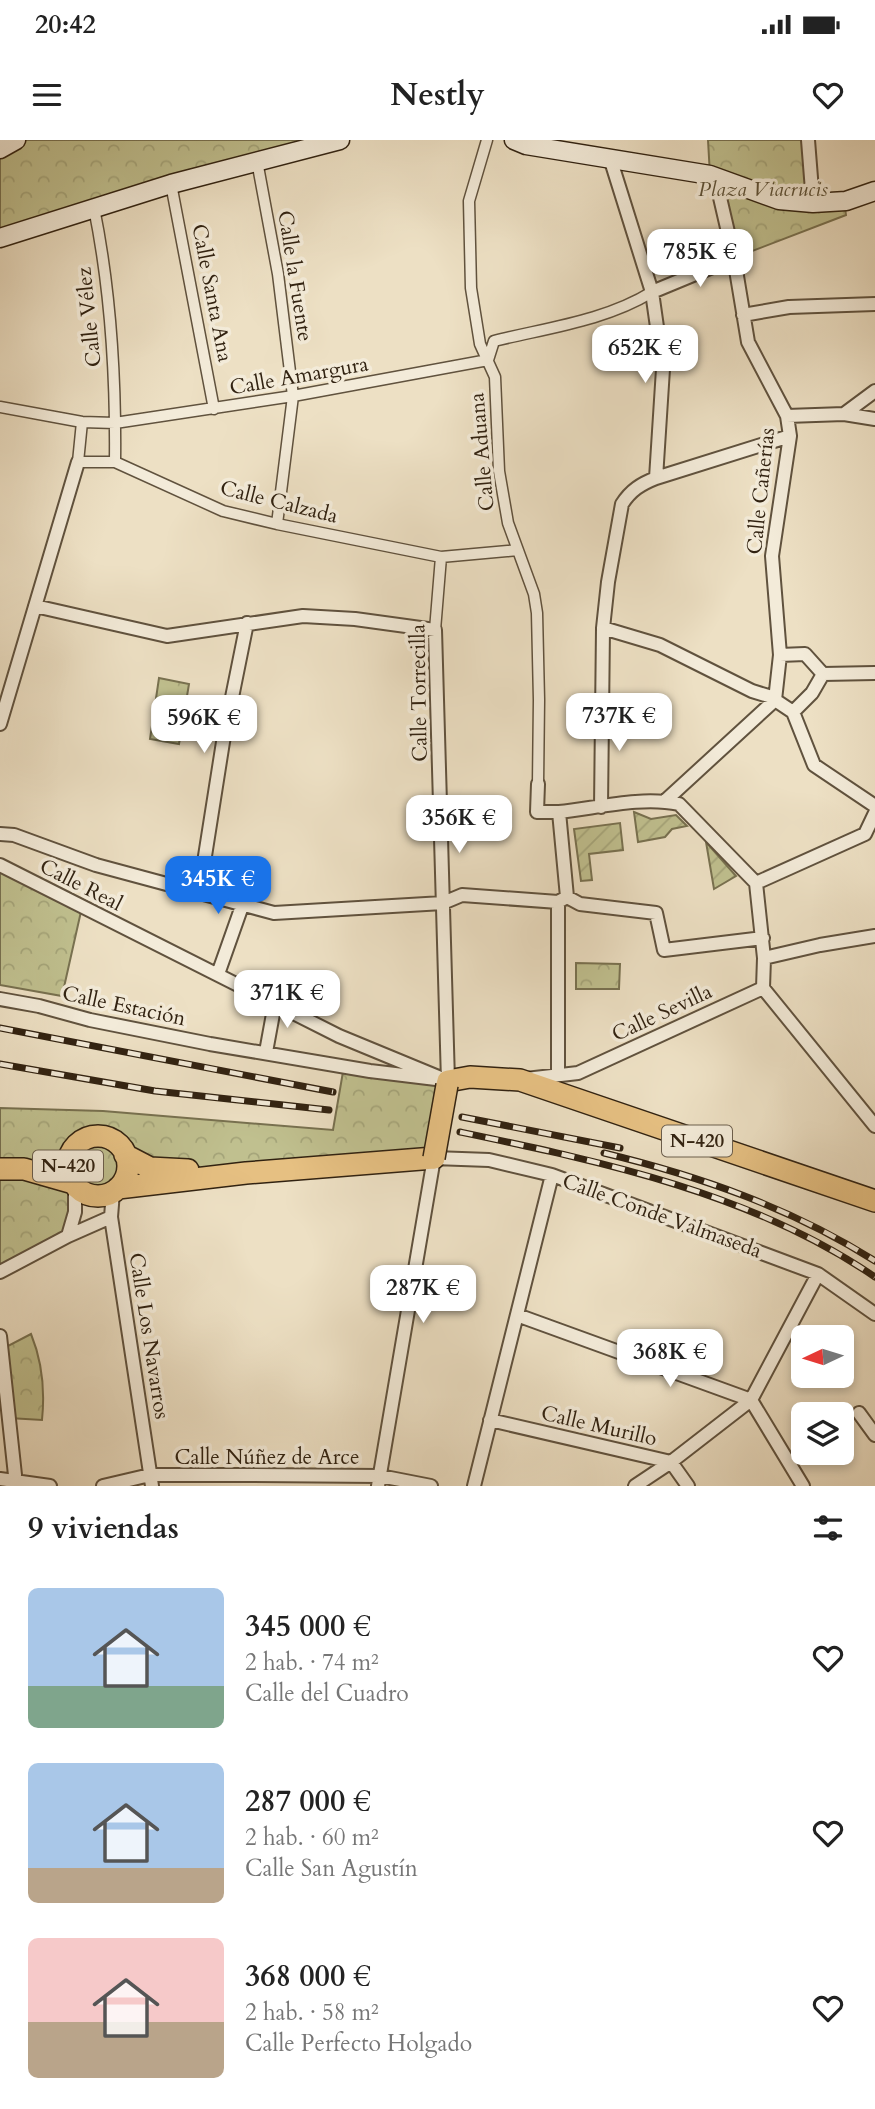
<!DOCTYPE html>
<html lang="es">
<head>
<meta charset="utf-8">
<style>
	:root { --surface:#fff; --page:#f6f6f6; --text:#222; --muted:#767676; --accent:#1a73e8 }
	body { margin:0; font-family:Cardo,serif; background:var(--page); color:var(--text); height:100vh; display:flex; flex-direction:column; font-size:26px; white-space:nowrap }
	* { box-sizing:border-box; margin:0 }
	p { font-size:23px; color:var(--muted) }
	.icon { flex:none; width:38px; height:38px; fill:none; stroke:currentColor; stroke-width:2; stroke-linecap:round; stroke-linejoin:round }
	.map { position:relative; height:1346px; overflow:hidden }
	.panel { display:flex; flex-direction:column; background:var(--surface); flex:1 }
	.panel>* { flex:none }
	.needle { width:46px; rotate:266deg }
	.buttons { position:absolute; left:791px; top:1185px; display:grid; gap:14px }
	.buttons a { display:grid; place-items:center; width:63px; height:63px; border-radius:10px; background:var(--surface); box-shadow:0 4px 10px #0003; font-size:35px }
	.price { position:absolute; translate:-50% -60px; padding:0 16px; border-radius:14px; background:#fff; color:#222; font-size:23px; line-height:46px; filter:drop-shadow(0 2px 4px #0008) }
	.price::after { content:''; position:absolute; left:50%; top:42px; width:21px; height:16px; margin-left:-10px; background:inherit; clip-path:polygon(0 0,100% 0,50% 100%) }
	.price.on { background:var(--accent); color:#fff }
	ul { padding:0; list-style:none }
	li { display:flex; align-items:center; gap:21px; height:175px; padding:0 28px }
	li span { display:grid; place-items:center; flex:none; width:196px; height:140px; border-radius:10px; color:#555 }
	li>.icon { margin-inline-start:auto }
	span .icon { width:84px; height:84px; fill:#fffc; stroke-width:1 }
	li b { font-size:30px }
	h2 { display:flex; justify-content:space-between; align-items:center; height:84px; padding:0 28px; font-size:30px }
	.status { display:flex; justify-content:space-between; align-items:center; height:49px; padding:0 35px; background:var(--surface); direction:ltr }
	.status svg { height:19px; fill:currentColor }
	header { display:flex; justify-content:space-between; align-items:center; height:91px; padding:0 28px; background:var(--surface); font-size:32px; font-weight:600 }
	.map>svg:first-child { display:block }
	.park { fill:url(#park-crowns); stroke:#787150; stroke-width:2 }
	.garden { fill:url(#garden-furrows); stroke:#787150; stroke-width:2 }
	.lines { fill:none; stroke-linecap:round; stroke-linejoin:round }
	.pedestrian-casing { stroke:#60523e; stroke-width:13 }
	.minor-casing { stroke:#60523e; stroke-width:16 }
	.secondary-casing { stroke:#312211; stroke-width:21 }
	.trunk-casing { stroke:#312211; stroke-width:24 }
	.pedestrian { stroke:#f3ebd9; stroke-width:10 }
	.minor { stroke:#f3ebd9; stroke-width:12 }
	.secondary { stroke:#f3ebd9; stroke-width:18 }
	.trunk { stroke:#e6c082; stroke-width:21 }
	.rail-casing { stroke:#312211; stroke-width:7 }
	.rail { stroke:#f3ebd9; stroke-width:4.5; stroke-dasharray:13; stroke-linecap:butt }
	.trunk-bridge-casing { stroke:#312211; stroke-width:24; stroke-linecap:butt }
	.trunk-bridge { stroke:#e6c082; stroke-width:21 }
	.labels { text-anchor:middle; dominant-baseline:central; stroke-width:7; stroke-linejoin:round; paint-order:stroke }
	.shield { fill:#f3ebd9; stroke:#6b5e4d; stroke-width:2 }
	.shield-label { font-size:19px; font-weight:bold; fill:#312211 }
	.park-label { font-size:21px; font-style:italic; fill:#5c5137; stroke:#f3ebd9 }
	.street-label { font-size:21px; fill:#312211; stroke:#f3ebd9 }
</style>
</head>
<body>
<div class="status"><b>20:42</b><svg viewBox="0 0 49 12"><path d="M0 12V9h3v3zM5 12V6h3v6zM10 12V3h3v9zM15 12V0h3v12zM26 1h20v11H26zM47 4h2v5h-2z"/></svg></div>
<header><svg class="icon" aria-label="menu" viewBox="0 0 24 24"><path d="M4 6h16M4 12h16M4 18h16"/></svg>Nestly<svg class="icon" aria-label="heart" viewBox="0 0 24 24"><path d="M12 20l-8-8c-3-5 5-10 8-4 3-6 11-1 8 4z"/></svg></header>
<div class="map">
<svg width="875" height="1346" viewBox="0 0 875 1346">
	<defs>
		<pattern id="park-crowns" width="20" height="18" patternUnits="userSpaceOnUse" patternTransform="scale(1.75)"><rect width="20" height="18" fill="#c0c08f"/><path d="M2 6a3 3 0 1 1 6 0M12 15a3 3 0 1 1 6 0" fill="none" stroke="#a5a57a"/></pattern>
		<pattern id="garden-furrows" width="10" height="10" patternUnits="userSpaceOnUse" patternTransform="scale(1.75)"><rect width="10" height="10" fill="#c0c08f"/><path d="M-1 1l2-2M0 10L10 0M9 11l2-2" fill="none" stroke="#a5a57a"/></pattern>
	</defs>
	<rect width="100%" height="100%" fill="#ede0c4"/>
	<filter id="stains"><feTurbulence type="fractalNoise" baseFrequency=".00286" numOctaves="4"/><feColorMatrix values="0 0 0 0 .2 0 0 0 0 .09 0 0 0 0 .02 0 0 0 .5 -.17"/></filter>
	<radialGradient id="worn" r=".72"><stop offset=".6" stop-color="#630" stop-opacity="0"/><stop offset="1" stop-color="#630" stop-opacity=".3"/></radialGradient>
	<!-- park -->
	<path class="park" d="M16,0H340L0,98V9Z
		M708,0H808L813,63L844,61L846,75L734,118L710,35Z
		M159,538L189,544L179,604L150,599Z
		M0,725L82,767L62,856L0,845Z
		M576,823L620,824L619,849H576Z
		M344,926L448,941L434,1018L246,1033L128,1027C121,1059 102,1061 76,1047L68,1096L0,1132V968L103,971L333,990Z
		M31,1194C42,1221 45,1251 42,1280L9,1278L2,1209Z"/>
	<!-- garden -->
	<path class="garden" d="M634,672L651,679L676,675L687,686L672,689L665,697L638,702Z
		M620,683L623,710L589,714L592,740L581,741L574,689Z
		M706,702L736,736L714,749Z"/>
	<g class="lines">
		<defs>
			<path id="pedestrian" d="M487,0L469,61L471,148L480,204L495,237L499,331L508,383L534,454L537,473L539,560L538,644
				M257,21L278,134L293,256L277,384
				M171,44L214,269
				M488,220L494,201C546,188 605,181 652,152
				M0,267L82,282L115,283L293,256L488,220
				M82,282L78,322H115C116,236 111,152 94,68
				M115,322L223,371L277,384L441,417L518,410
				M435,490L441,417"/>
			<path id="minor" d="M808,0L813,63
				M611,21L652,152L663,229L656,338
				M715,36L734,118L748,202L787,276L790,296L772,416L780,515
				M652,152L734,118
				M743,175L789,167L875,164
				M844,274L875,251
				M787,276L844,274L875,279
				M35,466L167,496L303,476L355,479L435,490L448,941
				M603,488L660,505L752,551L775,558
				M805,514L823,534L812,553L793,572L775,560L780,515Z
				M823,534L875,533
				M793,572L814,625L875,666
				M0,584L78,322
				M538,644L537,672H559
				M665,661L775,560
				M601,667L603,488L608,442L622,364C631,350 641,344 656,338L790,296
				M0,694L14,695L96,725L274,773L443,763L462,755L558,762
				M0,725L339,896L448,941
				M756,743L865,694L875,673
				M199,754L223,602L247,483
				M567,757L580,764L656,773L664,810L763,798
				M558,762L567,757L559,672C597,668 641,656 679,664L756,743L764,818L763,848
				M558,762V934
				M764,818L820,805L875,796
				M218,834L242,766
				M763,848L875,986
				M0,859L39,866L90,880L210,904L370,931L436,939
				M266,912L275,863
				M526,939L578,933L763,848
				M113,1052L111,1077L152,1346
				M68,1096L75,1072V1046
				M0,1132L68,1096L111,1077
				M517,1175L751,1260L803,1346
				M0,1196L15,1335L12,1346
				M859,1273L875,1295
				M490,1280L671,1322L688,1346
				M0,1339L50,1346
				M103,1346L150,1335H245L380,1336L431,1346
				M378,1346L434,1018L489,1020L552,1035L818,1134L875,1174
				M474,1346L552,1035
				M635,1346L671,1322L751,1260L818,1134"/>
			<path id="secondary" d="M514,0L526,5L710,35L779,60L813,63L846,61L875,51
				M0,9L16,0
				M0,98L171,44L340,0"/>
			<path id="trunk" d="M447,945L448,941L470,937L520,940L875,1061
				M68 1026a30 30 0 1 1 60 0a30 30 0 1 1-60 0Z
				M125,1015L150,1028L188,1030
				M0,1029H24L73,1043
				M118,1048L246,1033L434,1018"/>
		</defs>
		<!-- pedestrian casing -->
		<use href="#pedestrian" class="pedestrian-casing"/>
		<!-- minor casing -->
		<use href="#minor" class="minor-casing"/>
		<!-- secondary casing -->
		<use href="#secondary" class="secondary-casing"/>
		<!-- trunk casing -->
		<use href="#trunk" class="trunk-casing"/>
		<!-- pedestrian -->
		<use href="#pedestrian" class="pedestrian"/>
		<!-- minor -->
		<use href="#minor" class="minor"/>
		<!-- secondary -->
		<use href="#secondary" class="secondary"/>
		<!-- trunk -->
		<use href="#trunk" class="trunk"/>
		<defs>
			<path id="rail" d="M0,888L333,952
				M0,924L155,951L329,970
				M462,977L620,1008
				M460,992C603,1022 752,1053 875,1137
				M604,1013C699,1036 792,1068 875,1121"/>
		</defs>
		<!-- rail casing -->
		<use href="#rail" class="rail-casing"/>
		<!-- rail -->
		<use href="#rail" class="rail"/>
		<defs>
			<path id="trunk-bridge" d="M434,1018L447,945"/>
		</defs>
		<!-- trunk-bridge casing -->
		<use href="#trunk-bridge" class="trunk-bridge-casing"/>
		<!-- trunk-bridge -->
		<use href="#trunk-bridge" class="trunk-bridge"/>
	</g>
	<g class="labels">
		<!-- shield labels -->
		<g class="shield">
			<rect x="662" y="985.5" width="70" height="31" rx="5"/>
			<rect x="33" y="1010.5" width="70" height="31" rx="5"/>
		</g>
		<g class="shield-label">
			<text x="697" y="1001">N-420</text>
			<text x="68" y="1026">N-420</text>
		</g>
		<!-- park labels -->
		<g class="park-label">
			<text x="763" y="49">Plaza Viacrucis</text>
		</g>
		<!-- street labels -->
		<g class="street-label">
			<text transform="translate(295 136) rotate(81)">Calle la Fuente</text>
			<text transform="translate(212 153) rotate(79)">Calle Santa Ana</text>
			<text transform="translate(89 177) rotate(-96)">Calle Vélez</text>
			<text transform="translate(299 236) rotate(-10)">Calle Amargura</text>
			<text transform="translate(482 312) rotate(-95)">Calle Aduana</text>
			<text transform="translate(761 351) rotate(-84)">Calle Cañerías</text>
			<text transform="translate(279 362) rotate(14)">Calle Calzada</text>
			<text transform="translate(419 553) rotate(-91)">Calle Torrecilla</text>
			<text transform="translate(81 745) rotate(27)">Calle Real</text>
			<text transform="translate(124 866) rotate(12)">Calle Estación</text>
			<text transform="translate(662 873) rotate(-25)">Calle Sevilla</text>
			<text transform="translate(662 1076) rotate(20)">Calle Conde Valmaseda</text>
			<text transform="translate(149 1196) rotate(81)">Calle Los Navarros</text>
			<text transform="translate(599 1286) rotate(13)">Calle Murillo</text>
			<text x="267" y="1317">Calle Núñez de Arce</text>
		</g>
	</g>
	<rect width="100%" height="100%" filter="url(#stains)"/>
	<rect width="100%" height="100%" fill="url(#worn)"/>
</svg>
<div class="buttons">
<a><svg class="needle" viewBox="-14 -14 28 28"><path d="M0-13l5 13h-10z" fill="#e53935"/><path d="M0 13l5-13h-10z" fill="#767676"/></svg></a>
<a><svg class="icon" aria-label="layers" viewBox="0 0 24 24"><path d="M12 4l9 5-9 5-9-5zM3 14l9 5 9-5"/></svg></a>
</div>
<b class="price" style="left:700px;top:149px">785K €</b>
<b class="price" style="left:645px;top:245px">652K €</b>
<b class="price" style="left:619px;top:613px">737K €</b>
<b class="price" style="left:204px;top:615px">596K €</b>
<b class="price" style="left:459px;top:715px">356K €</b>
<b class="price on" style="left:218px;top:776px">345K €</b>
<b class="price" style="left:287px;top:890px">371K €</b>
<b class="price" style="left:423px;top:1185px">287K €</b>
<b class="price" style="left:670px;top:1249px">368K €</b>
</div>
<section class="panel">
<h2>9 viviendas<svg class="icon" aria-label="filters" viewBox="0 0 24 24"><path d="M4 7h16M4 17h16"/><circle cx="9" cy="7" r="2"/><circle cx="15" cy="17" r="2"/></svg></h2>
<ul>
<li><span style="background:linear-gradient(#a9c7e8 70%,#7fa58c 0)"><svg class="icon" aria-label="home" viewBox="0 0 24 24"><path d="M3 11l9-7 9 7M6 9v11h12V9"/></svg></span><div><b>345 000 €</b><p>2 hab. · 74 m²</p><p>Calle del Cuadro</p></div><svg class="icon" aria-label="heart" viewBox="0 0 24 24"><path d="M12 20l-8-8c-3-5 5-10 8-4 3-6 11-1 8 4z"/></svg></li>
<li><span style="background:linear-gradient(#a9c7e8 75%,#b9a48a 0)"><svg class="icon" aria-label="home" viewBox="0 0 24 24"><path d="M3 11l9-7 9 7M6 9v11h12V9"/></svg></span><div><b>287 000 €</b><p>2 hab. · 60 m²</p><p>Calle San Agustín</p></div><svg class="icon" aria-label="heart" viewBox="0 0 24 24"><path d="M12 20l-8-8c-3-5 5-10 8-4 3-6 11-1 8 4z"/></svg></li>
<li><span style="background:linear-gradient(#f6c9c9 60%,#b9a48a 0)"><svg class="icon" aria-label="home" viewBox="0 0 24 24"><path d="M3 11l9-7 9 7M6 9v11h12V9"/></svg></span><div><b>368 000 €</b><p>2 hab. · 58 m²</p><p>Calle Perfecto Holgado</p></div><svg class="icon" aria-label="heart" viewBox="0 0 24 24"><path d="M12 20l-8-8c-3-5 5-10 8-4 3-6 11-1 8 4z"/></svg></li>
</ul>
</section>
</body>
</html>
